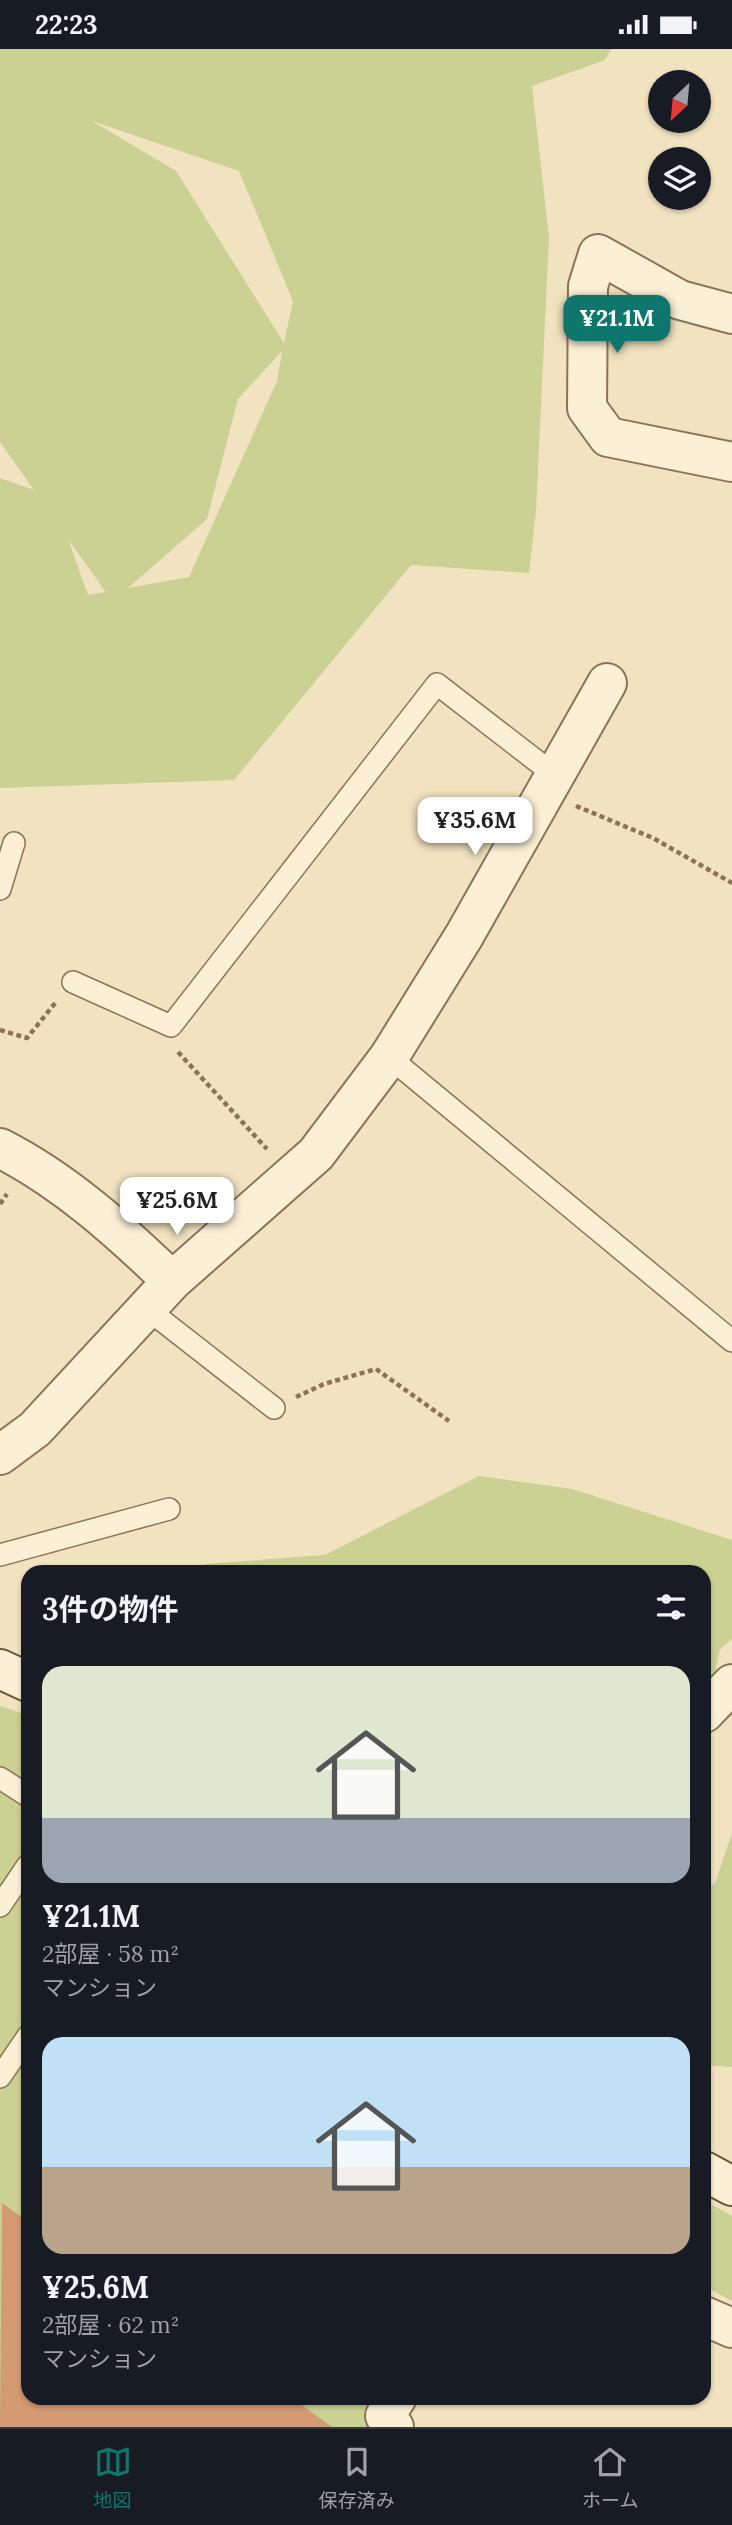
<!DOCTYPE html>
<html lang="ja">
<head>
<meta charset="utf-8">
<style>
	:root { --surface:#171b24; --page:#20242c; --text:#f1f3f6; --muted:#9ea1a6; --line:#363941; --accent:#0f766e }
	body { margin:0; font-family:Lora,"Noto Sans JP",serif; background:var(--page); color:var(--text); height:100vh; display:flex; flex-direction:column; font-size:26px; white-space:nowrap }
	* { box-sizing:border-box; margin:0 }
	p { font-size:23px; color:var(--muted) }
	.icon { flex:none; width:38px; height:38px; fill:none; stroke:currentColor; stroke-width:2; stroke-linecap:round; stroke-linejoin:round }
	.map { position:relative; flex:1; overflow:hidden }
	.side { position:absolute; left:21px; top:1516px; width:690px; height:840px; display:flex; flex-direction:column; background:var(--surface); border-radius:21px; box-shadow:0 2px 5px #0004 }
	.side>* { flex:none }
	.needle { width:46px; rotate:206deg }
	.buttons { position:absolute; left:648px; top:21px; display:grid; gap:14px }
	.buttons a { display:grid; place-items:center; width:63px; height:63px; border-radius:50%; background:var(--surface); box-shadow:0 2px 5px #0004; font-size:35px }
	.price { position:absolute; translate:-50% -60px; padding:0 16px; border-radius:14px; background:#fff; color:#222; font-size:23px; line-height:46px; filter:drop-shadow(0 2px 4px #0008) }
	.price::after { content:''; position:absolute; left:50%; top:42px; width:21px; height:16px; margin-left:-10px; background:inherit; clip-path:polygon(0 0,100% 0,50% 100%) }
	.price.on { background:var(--accent); color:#fff }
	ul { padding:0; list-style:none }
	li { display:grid; align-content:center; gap:14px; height:371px; padding:0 21px }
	li span { display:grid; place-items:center; height:217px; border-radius:21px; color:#555 }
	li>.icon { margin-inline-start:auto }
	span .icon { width:126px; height:126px; fill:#fffc; stroke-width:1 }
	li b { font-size:30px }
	h2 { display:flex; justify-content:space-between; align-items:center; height:84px; padding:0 21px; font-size:30px }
	.status { display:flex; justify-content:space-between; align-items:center; height:49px; padding:0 35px; background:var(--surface); direction:ltr }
	.status svg { height:19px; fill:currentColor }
	.dock { display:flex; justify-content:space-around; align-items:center; height:98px; border-top:2px solid var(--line); background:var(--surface); font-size:19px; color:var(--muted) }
	.dock a { display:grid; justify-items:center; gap:4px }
	.dock .on { color:var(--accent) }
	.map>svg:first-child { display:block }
	.green { fill:#cad193; fill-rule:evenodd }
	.building { fill:#d39a73 }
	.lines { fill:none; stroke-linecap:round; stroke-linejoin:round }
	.lane-casing { stroke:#8c7357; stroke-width:24 }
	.street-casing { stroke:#8c7357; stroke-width:42 }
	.secondary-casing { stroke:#6e543a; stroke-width:42 }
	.path { stroke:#8c7357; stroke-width:4.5; stroke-dasharray:5 3.5; stroke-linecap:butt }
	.lane { stroke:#fbefd5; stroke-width:21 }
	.street { stroke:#fbefd5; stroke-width:38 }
	.secondary { stroke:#fbefd5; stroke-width:38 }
</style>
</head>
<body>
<div class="status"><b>22:23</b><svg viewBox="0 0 49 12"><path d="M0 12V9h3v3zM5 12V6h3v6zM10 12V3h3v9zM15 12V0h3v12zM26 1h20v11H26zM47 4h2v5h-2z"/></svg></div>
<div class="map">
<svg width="732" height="2378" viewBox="0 0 732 2378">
	<rect width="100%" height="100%" fill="#f1e2c0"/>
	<!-- green -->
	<path class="green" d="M0,0H611L605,11L532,37L549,188L536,462L529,524L411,516L234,731L0,739V429L34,441L0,393ZM92,72L239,122L293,252L284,294L176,122ZM282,302L277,332L189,528L128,539L207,470L238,350ZM68,490L105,542V543L88,546Z
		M479,1427L572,1440L732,1491V1590L720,1600L704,1676V1522H198L205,1515L325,1506Z
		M0,1657L19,1663L28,1669V2348L379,2349L374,2378H0Z
		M732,1784V2018L704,2016V1839L715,1834Z
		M704,2151L732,2167V2252L704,2237Z"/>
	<!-- building -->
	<path class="building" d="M2,2154L28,2173V2348H291L332,2378H0Z"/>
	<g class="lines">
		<defs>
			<path id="lane" d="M0,840L14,794
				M73,933L171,977L437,635L556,727
				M389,1008L732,1292
				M146,1259L274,1359
				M0,1506L169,1460
				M0,1729L28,1747
				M0,1857L28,1816
				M0,2028L28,1987"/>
			<path id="street" d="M732,265L680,251L598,205L588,237L587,359L608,388L732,413
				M0,1099C65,1132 120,1182 172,1232
				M0,1406L35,1380L172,1232L316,1105L389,1008L464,887L607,634
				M704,1664L732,1635
				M704,2267L732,2279
				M394,2378L385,2367L397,2348"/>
			<path id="secondary" d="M0,1620L28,1633
				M704,2122L732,2137"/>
		</defs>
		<!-- lane casing -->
		<use href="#lane" class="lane-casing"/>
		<!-- street casing -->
		<use href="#street" class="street-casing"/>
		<!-- secondary casing -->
		<use href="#secondary" class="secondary-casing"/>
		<!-- path -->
		<path class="path" d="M576,757L653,789L732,834
			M0,981L27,989L56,953
			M178,1003L267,1100
			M0,1155L7,1145
			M296,1348L324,1335L376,1320L449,1372"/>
		<!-- lane -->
		<use href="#lane" class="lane"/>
		<!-- street -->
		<use href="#street" class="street"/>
		<!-- secondary -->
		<use href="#secondary" class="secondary"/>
	</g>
</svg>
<div class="buttons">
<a><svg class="needle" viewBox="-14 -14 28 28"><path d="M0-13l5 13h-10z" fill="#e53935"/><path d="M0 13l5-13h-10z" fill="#9ea1a6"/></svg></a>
<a><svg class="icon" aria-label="layers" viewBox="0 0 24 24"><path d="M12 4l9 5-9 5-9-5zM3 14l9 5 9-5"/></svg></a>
</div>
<b class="price on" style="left:617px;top:306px">¥21.1M</b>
<b class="price" style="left:475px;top:808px">¥35.6M</b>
<b class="price" style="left:177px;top:1188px">¥25.6M</b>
<section class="side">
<h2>3件の物件<svg class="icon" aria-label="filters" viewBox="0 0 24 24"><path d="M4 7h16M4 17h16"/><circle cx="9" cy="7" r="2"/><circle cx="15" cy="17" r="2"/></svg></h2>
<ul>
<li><span style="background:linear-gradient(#dfe7d0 70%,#9aa5b1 0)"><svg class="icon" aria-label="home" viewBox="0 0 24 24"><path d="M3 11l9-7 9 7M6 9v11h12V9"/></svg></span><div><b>¥21.1M</b><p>2部屋 · 58 m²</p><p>マンション</p></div></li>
<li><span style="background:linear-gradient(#bfe0f5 60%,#b9a48a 0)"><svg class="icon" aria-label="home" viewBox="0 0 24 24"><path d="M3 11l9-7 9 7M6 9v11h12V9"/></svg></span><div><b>¥25.6M</b><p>2部屋 · 62 m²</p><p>マンション</p></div></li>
</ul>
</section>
</div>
<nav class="dock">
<a class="on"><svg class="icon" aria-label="map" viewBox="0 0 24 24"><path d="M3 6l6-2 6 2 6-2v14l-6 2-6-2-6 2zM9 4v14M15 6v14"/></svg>地図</a>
<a><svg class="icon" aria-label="saved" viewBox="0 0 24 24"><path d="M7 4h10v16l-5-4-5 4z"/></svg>保存済み</a>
<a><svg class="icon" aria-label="home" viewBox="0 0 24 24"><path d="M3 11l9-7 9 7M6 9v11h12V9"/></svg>ホーム</a>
</nav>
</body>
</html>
